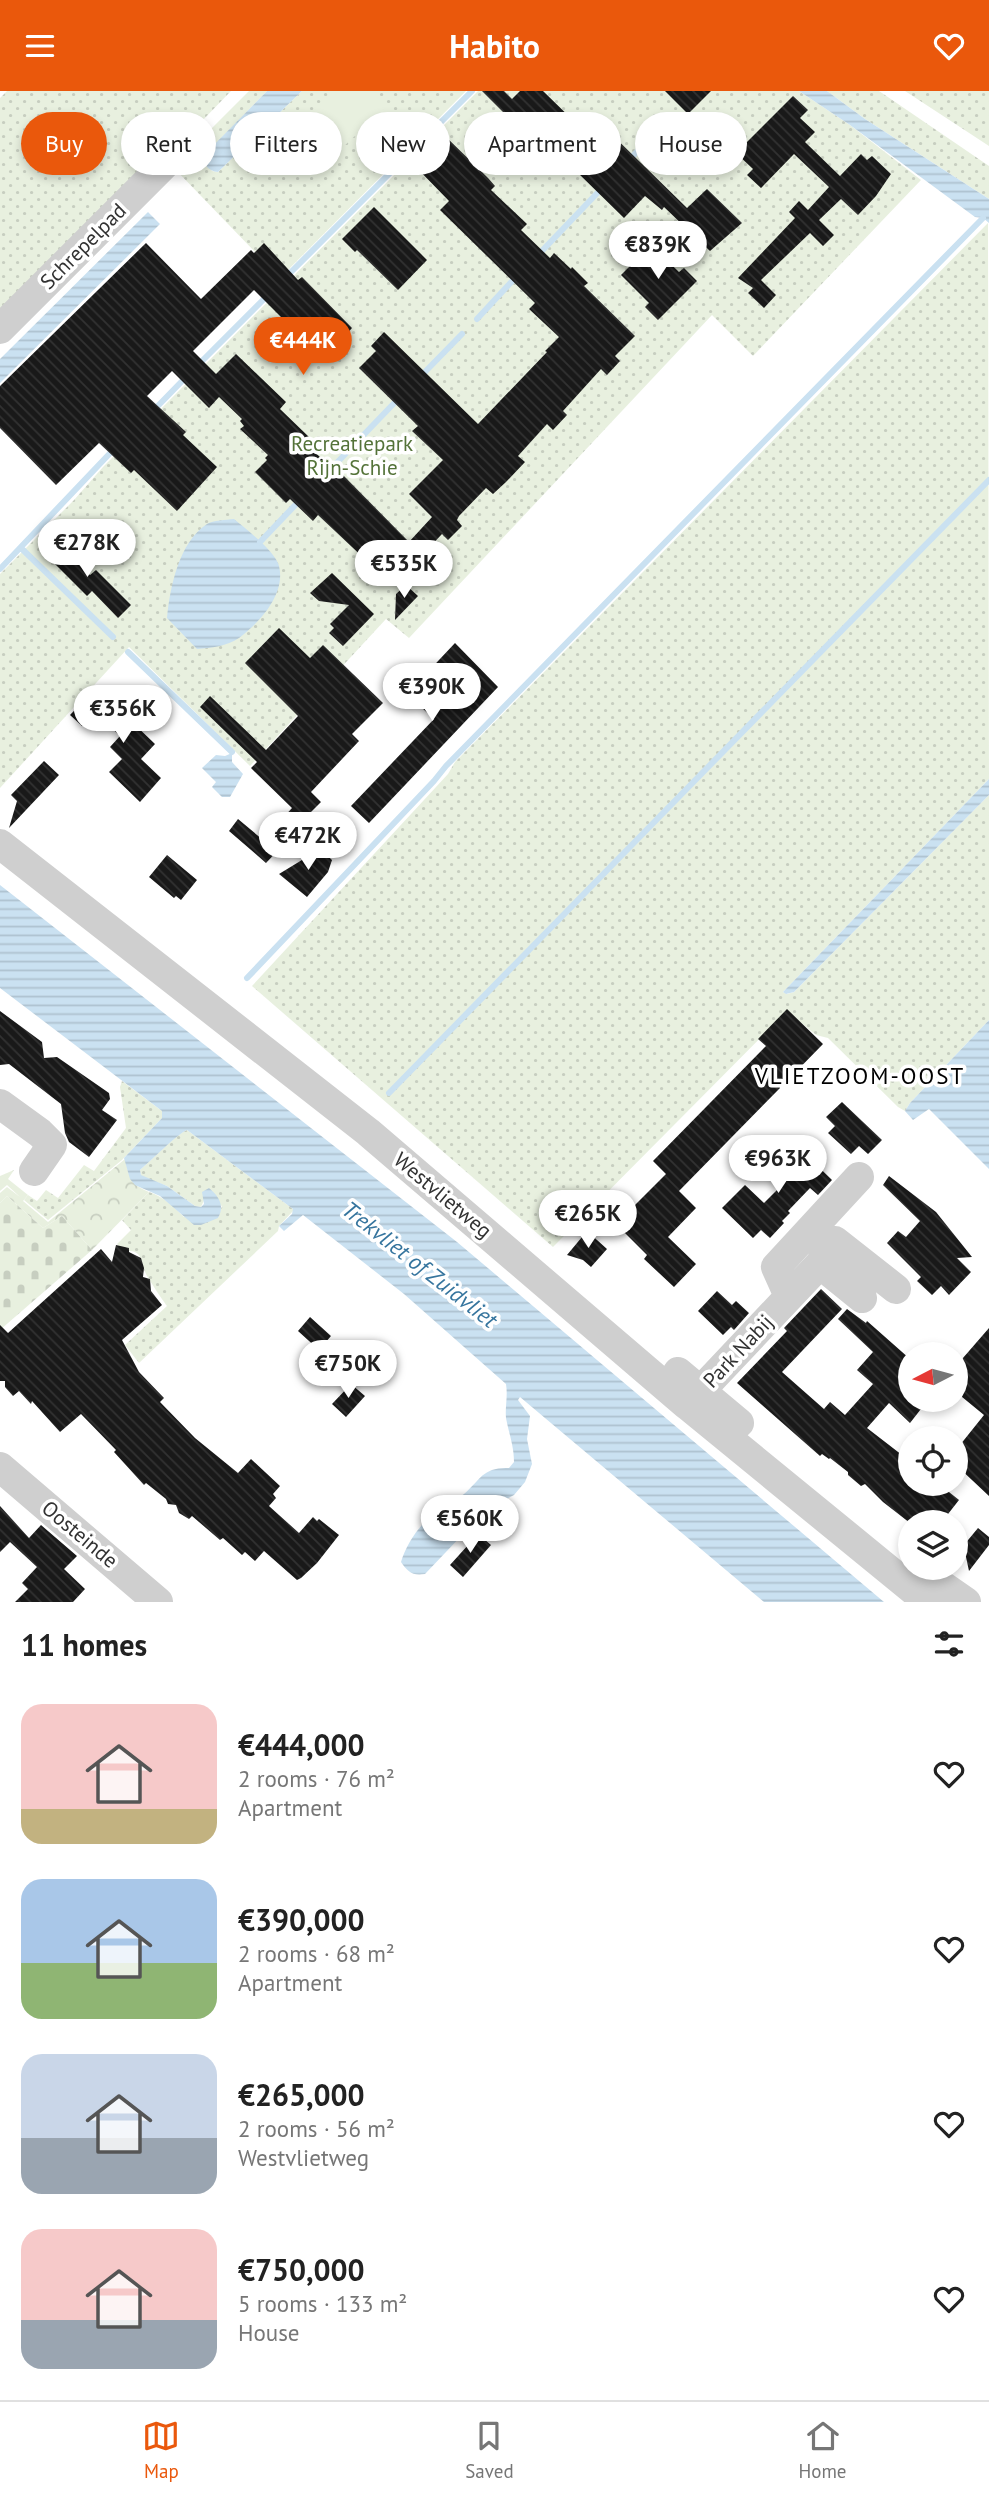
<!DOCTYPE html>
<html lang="en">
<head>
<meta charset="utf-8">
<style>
	:root { --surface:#fff; --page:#f6f6f6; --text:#222; --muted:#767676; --line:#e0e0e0; --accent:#ea580c }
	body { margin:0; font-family:"PT Sans",sans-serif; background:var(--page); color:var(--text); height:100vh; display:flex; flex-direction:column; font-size:26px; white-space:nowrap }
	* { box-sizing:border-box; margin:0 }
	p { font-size:23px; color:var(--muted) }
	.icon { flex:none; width:38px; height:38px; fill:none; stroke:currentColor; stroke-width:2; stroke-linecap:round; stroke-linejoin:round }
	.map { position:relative; height:1511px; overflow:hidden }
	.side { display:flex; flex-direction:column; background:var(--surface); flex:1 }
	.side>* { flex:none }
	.top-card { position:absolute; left:21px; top:21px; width:948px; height:63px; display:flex; gap:14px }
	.needle { width:46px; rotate:264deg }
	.tools { position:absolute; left:898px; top:1251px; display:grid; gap:14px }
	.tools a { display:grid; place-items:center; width:70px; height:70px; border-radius:50%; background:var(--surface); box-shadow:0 4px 10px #0003; font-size:35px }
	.price { position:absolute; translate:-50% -60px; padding:0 16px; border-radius:24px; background:#fff; color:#222; font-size:23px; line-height:46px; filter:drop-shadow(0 2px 4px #0008) }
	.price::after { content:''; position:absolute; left:50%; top:42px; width:21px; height:16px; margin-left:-10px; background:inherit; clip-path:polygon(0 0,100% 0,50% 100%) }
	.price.selected { background:var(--accent); color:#fff }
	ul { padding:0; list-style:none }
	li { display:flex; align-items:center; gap:21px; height:175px; padding:0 21px }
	li span { display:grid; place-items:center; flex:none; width:196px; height:140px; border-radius:21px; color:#555 }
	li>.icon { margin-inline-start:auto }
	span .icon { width:84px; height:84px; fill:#fffc; stroke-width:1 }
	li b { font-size:30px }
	h2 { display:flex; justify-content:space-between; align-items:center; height:84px; padding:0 21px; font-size:30px }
	.pill { padding:0 24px; border-radius:32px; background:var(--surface); box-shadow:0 4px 10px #0003; font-size:24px; line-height:63px }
	.pill.selected { background:var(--accent); color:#fff }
	header { display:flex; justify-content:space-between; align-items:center; height:91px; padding:0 21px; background:var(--accent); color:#fff; font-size:32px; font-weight:600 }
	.menu { display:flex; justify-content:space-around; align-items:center; height:98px; border-top:2px solid var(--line); background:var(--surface); font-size:19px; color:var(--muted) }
	.menu a { display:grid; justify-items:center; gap:4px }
	.menu .selected { color:var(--accent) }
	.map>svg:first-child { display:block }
	.grass { fill:url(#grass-dots) }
	.forest { fill:url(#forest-crowns) }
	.cemetery { fill:url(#cemetery-stones) }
	.park { fill:#e8f0df }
	.water { fill:url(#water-rules) }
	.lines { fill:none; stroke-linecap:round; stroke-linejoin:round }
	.stream { stroke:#cae1f1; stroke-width:6 }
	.building { fill:url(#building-back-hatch) }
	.minor { stroke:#cfcfcf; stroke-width:30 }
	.labels { text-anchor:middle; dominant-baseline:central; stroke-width:7; stroke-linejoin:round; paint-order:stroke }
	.street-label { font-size:21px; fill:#323232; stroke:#fff }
	.park-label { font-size:21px; fill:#547339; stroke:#fff }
	.neighbourhood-label { font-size:23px; letter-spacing:2px; fill:#000; stroke:#fff }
	.water-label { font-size:23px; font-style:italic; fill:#36759e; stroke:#fff }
</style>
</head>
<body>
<header><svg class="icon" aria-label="menu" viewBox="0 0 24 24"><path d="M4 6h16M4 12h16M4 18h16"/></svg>Habito<svg class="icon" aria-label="heart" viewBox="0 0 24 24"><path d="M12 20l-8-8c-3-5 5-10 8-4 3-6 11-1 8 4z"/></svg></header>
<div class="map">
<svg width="989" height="1511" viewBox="0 0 989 1511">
	<defs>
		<pattern id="grass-dots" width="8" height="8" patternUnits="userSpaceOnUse" patternTransform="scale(1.75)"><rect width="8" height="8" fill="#e8f0df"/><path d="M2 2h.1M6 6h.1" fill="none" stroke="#c7cec0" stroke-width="1.8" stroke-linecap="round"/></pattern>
		<pattern id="forest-crowns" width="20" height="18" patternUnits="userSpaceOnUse" patternTransform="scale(1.75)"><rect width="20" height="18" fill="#e8f0df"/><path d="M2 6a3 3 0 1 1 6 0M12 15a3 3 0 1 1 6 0" fill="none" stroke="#c7cec0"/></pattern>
		<pattern id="cemetery-stones" width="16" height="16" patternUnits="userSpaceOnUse" patternTransform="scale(1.75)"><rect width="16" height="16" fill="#e8f0df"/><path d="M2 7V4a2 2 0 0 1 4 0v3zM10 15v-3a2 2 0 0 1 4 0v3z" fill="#c7cec0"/></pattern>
		<pattern id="water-rules" width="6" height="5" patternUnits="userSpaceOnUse" patternTransform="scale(1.75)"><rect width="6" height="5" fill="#cae1f1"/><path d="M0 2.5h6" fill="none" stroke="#aec2cf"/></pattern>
		<pattern id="building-back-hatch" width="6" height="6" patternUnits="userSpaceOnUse" patternTransform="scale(1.75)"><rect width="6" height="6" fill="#191919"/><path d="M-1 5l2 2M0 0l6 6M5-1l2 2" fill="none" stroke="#323232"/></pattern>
	</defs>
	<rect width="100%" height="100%" fill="#fff"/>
	<!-- grass -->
	<path class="grass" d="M7,0H231L200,32L171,46L0,226V7Z
		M249,0H267L204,65L212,80L218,81L302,0H466L280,187L173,76Z
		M478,0H799L850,34L921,89L753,265L712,224L409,547L386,528L250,675L129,556L0,697V483L74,409L103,376Z
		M827,0H879L989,75V108L865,28Z
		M905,0H989V55Z
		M988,132L989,688L783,901L787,903L794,901L989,704V929L910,1012L905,1020L898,1016L828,947L816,944L787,920L553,1156L252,895L448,683L455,671Z
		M122,990L162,1020V1027L122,1069L48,1129L24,1109L28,1104L37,1110L46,1099L58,1107L84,1074L94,1080L126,1037L120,996Z
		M187,1039L293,1118V1120L279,1135L278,1140L139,1272L125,1254L167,1215C160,1206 154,1196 147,1185C140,1173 145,1157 123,1160L117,1153L131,1139L122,1129L149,1101C164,1106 173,1115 184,1126L218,1127L222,1115L205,1107L201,1116L195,1115L167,1095L141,1085L140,1079C151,1070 176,1043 187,1039Z"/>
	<!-- forest -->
	<path class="forest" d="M125,1068C130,1087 130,1093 149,1101L92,1159L62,1125L43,1137L7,1105L0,1112V1102L7,1096L20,1106L7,1094L0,1100V1085L14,1079L8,1088L28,1104L23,1110L48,1131Z"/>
	<!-- cemetery -->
	<path class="cemetery" d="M7,1105L43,1137L62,1125L92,1159L0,1239V1112Z"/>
	<!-- park -->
	<path class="park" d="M336,0H375L389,14L321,76L290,44Z"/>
	<!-- water -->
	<path class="water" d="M267,0H302L218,81C208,80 204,74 203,65Z
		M799,0H827L865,28L989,108V132L983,127L975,126L850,34Z
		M148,121L160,133L0,292V268Z
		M234,428C246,438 276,461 279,475C286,503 260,531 239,547C227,555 211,557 197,558L167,527C170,496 179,451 207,433C213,429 226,429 234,428Z
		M232,662V671L243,683L230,706H222L212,696L216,691L202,677L216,664L225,665Z
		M989,688V704L794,901L786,903L783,901Z
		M0,794L457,1151L884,1511H764L520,1306L518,1309L530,1325L527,1348L532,1373L525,1391L514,1404L486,1419L425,1483C412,1485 408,1481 401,1471C406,1454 418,1436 431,1425C441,1416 454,1411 464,1403C481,1388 483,1376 509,1377L514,1371C514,1355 509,1343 506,1327C505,1316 508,1305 506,1293L404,1203L303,1124L284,1140L279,1135L292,1123L293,1118L187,1039C177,1043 151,1070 140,1079L141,1084L167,1095L195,1115L201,1116L204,1113L202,1101L209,1097C219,1105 225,1115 218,1127L201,1134H194L160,1105L135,1094L130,1088L124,1067L162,1027V1020L0,897Z
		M989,929V1078L929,1018L913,1029L905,1020L910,1012Z"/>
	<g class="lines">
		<!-- stream -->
		<path class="stream" d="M628,70L663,34
			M539,163L604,95
			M285,187L472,0
			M477,228L516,186
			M199,273L268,204
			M420,286L462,243
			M152,321L186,286
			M327,382L400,306
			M260,451L300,409
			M21,457L113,546
			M0,478L114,358
			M128,561L232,661
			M247,887L434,690L446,675L983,127
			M389,1002L989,389"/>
	</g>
	<!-- building -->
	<path class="building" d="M482,0H504L512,8L520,0H543L583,39L595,27L687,117L707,98L742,132L710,160L664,116L662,119L645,105L624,127L578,82L584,76L551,45L539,57Z
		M665,0H711L688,23Z
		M793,5L808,19L800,27L815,41L805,51L840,85L861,63L867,69L872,65L891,83L876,105L858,124L841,108L819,129L834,144L823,155L810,142L761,189L776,204L764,217L748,202L753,197L738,187L795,127L789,121L799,110L808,119L829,96L794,63L761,97L747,84L753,78L736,62Z
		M443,43L488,87L495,95L491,99L527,133L521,139L550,167L554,162L571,178L572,176L588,192L584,195L635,245L615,265L620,270L607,284L601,278L563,320L567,324L553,339L547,333L518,365L525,371L506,391L493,403L486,397L459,425L457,429L462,435L448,449L442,443L412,475L390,453L370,473L318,424L313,430L290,408L286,412L255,381L267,369L265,367L268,364L240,338L244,335L240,330L242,328L219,306L209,317L172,280L147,305L186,341L183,344L217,376L177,420L134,379L131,382L99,352L56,394L0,337V295L146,152L201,208L251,159L254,162L264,152L298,189L302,186L352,237L324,269L303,248L298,253L286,241L291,236L254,199L193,260L216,283L236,263L286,311L280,318L309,346L304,351L337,382L339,380L409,451L432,426L409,403L443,369L412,340L418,335L359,277L376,260L371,255L384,241L478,333L547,261L545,260L559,246L529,218L535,212L440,119L449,110L413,73Z
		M374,116L427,169L398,199L357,159L355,161L342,148Z
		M651,154L679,181L684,177L697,190L658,229L645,216L649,212L621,184Z
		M51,448L90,484L96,479L131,514L118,527L92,500L87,505L41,459Z
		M332,482L374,523L343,555L329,542L334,537L330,533L349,514L319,510L310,502Z
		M406,494L418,505L395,529L396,503Z
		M279,537L310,567L323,554L383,612L352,643L359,650L311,701L321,711L302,730L304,732L266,772L229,740L238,728L263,749L292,717L251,677L257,671L200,616L210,605L266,659L298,625L245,572Z
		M455,552L498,596L369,732L351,715L434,628L407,603Z
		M94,599L100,606L103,603L155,653L141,668L161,687L140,711L109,681L122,668L110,656L120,645L95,621L82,635L70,624Z
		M44,670L59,684L9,737L17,710L11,704Z
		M320,758L332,769L328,781L307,806L279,783Z
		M167,764L197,789L181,809L176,805L174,807L149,786Z
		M787,918L823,953L781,996L779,994L780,997L679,1100L696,1117L668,1146L696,1173L674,1196L644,1168L647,1164L616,1133L666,1083L653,1070L766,955L758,948Z
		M0,920L42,951L44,967L57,966L109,1002L110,1008L102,1019L117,1029L89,1066L69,1051L65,1042L61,1013L9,973L0,974Z
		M842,1011L882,1049L868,1063L859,1055L851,1063L828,1042L835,1035L826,1026Z
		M794,1052L832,1089L818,1104L810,1097L788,1120L790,1122L782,1130L784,1132L770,1147L761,1139L753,1147L722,1117L745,1094L764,1112L786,1090L779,1083L786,1076L777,1068Z
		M889,1085L936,1121L972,1166L957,1167L971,1181L949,1204L941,1195L932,1204L917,1190L921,1186L887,1152L898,1140L906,1146L920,1130L883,1094Z
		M587,1140L607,1158L591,1176L583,1169L567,1164Z
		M116,1154L129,1157V1161L141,1167L144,1177L143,1186L150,1188L151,1200L162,1214L122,1249L139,1281L164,1307L160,1311L195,1347L238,1382L251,1368L280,1395L273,1403L276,1407L269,1415L299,1442L313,1426L317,1430L319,1428L339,1444L317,1472L301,1487L297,1489L264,1460L255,1470L245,1461L242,1464L223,1447L220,1449L192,1425L189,1428L179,1422L176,1414L168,1413L166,1408L146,1392L144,1394L114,1361L116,1359L81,1323L60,1341L32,1310L31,1313L19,1300L13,1305L5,1296V1290H0V1234L8,1242L101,1158L112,1171Z
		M821,1198L842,1218L782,1281L824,1318L830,1311L845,1324L873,1293L857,1279L873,1261L838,1228L847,1218L866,1232L867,1230L910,1268V1309H928L910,1332L889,1312L867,1337L902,1364L900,1367L910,1376V1393H939L959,1409L941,1432H910L883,1411L865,1393L861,1395L848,1384V1381L830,1367L829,1368L822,1363L820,1365L737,1292L787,1240L784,1237Z
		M717,1200L732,1214L736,1210L749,1222L734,1239L731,1236L723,1244L698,1220Z
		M310,1226L331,1245L319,1259L298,1240Z
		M989,1237V1405L956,1374V1359L984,1324L956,1301V1275Z
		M351,1293L365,1305L346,1326L332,1313Z
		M0,1415L29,1447L41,1434L77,1465L64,1478L85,1498L73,1511H15L28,1498L22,1492L37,1476L10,1451L0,1461Z
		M978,1437L989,1446V1454L969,1480L966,1466L959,1460Z
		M478,1443L491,1454L463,1486L450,1474Z"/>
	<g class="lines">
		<!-- minor -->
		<path class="minor" d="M0,238L167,71
			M0,753L368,1041L687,1314L928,1511
			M0,1013L40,1042L52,1054L34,1080
			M820,1173L835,1150L896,1198
			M789,1205L776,1176L859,1086
			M678,1281L739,1332
			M687,1314L820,1173L862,1207
			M0,1376L158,1511
			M917,1477L966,1511"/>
	</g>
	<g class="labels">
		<!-- street labels -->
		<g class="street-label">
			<text transform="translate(83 155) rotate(-45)">Schrepelpad</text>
			<text transform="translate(443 1104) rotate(40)">Westvlietweg</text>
			<text transform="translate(738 1260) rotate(-47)">Park Nabij</text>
			<text transform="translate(80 1443) rotate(40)">Oosteinde</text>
		</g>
		<!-- park labels -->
		<g class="park-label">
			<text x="352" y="352">Recreatiepark<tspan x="352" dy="24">Rijn-Schie</tspan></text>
		</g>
		<!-- neighbourhood labels -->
		<g class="neighbourhood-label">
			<text x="860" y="984">VLIETZOOM-OOST</text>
		</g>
		<!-- water labels -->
		<g class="water-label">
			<text transform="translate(420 1173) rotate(38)">Trekvliet of Zuidvliet</text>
		</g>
	</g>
</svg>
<div class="tools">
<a><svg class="needle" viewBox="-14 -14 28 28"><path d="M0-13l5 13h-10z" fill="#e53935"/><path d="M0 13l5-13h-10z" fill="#767676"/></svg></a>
<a><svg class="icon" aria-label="locate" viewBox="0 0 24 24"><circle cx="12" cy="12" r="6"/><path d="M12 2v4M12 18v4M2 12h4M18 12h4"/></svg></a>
<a><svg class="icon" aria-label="layers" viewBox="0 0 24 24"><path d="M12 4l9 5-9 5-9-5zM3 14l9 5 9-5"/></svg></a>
</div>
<b class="price" style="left:658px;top:190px">€839K</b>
<b class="price selected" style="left:303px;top:286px">€444K</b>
<b class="price" style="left:87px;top:488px">€278K</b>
<b class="price" style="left:404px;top:509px">€535K</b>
<b class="price" style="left:432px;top:632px">€390K</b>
<b class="price" style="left:123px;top:654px">€356K</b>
<b class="price" style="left:308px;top:781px">€472K</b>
<b class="price" style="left:778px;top:1104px">€963K</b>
<b class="price" style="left:588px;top:1159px">€265K</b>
<b class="price" style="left:348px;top:1309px">€750K</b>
<b class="price" style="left:470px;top:1464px">€560K</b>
<div class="top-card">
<a class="pill selected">Buy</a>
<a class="pill">Rent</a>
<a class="pill">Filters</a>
<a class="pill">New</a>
<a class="pill">Apartment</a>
<a class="pill">House</a>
</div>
</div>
<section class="side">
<h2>11 homes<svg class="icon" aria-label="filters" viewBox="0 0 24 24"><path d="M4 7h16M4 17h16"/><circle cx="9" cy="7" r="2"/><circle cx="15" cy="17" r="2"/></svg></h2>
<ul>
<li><span style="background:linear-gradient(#f6c9c9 75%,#c2b280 0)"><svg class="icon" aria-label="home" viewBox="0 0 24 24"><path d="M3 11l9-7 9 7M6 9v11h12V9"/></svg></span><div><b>€444,000</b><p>2 rooms · 76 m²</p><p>Apartment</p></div><svg class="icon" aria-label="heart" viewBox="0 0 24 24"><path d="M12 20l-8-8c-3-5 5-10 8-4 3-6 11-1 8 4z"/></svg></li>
<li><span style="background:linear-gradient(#a9c7e8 60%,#8fb573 0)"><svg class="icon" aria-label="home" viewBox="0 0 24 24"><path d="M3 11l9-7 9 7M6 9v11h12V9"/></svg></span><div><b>€390,000</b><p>2 rooms · 68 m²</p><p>Apartment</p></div><svg class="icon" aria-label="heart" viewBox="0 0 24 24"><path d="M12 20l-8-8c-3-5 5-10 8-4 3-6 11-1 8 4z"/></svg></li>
<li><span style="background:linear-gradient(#c9d6e8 60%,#9aa5b1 0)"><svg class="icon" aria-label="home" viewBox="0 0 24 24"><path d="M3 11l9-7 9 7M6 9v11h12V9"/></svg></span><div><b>€265,000</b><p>2 rooms · 56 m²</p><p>Westvlietweg</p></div><svg class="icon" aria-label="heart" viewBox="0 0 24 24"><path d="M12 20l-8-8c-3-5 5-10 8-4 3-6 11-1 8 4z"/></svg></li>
<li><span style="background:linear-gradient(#f6c9c9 65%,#9aa5b1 0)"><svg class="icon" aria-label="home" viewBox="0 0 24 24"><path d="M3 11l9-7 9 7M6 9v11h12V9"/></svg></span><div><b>€750,000</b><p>5 rooms · 133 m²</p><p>House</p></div><svg class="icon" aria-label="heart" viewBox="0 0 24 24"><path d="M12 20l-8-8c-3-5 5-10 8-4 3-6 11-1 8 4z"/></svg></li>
</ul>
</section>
<nav class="menu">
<a class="selected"><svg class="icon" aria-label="map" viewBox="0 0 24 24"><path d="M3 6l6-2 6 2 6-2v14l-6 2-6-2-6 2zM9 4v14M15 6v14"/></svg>Map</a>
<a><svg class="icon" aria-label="saved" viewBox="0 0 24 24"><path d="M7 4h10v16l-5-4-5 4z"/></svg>Saved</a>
<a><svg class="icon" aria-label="home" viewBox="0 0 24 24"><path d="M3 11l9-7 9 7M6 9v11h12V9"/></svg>Home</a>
</nav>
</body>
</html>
